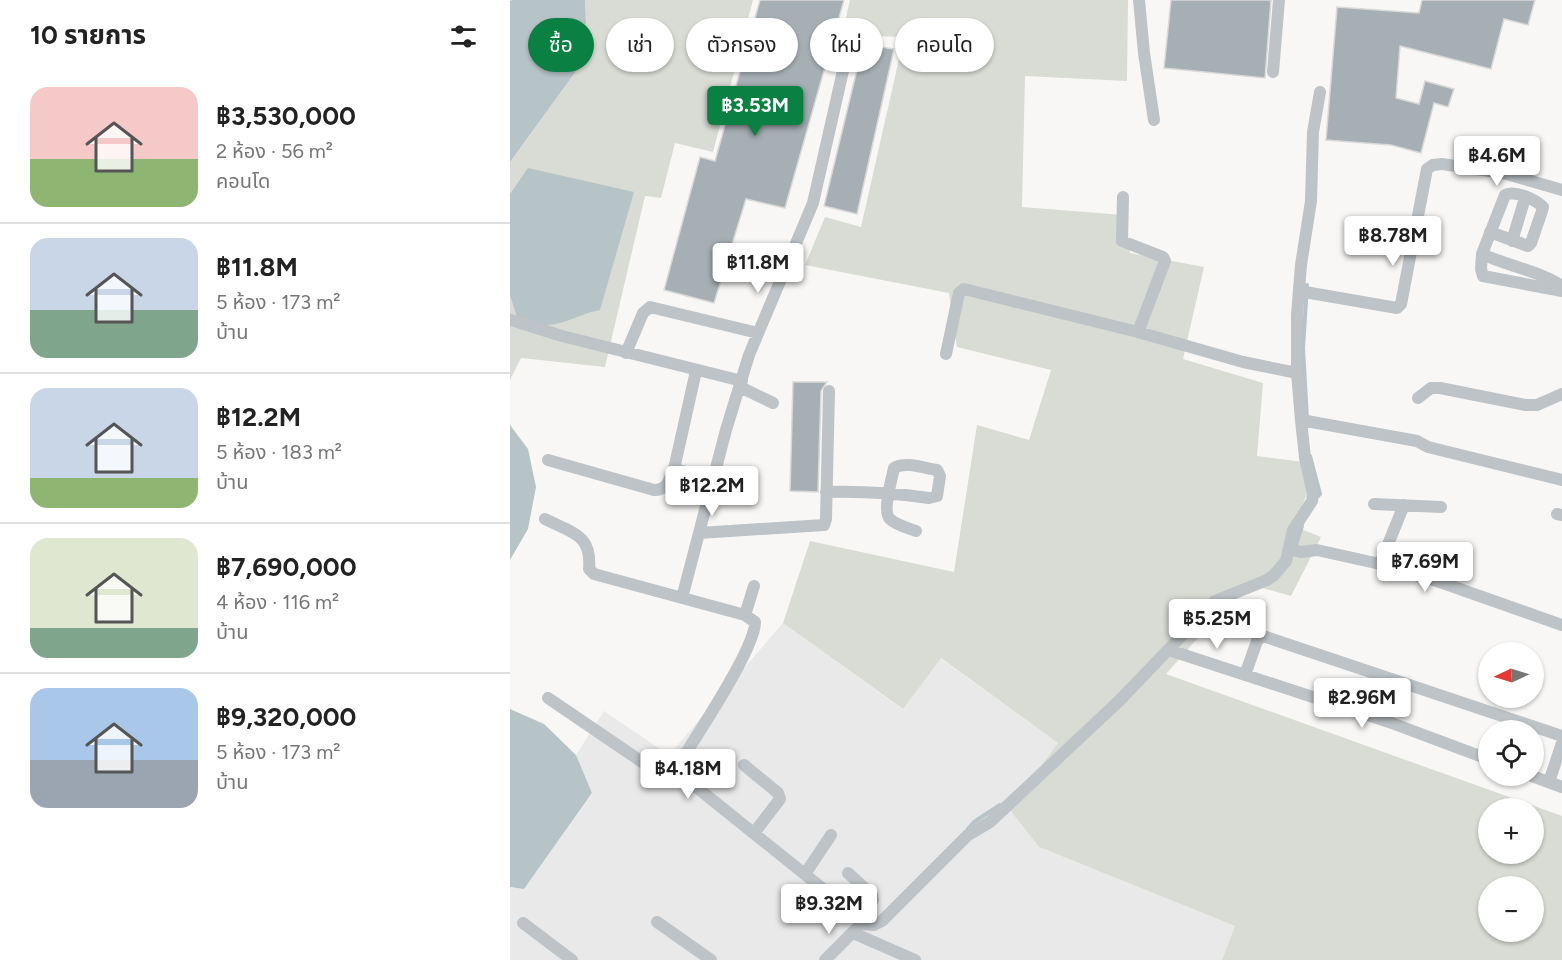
<!DOCTYPE html>
<html lang="th">
<head>
<meta charset="utf-8">
<style>
	:root { --surface:#fff; --page:#f6f6f6; --text:#222; --muted:#767676; --line:#e0e0e0; --accent:#0b8043 }
	body { margin:0; font-family:Figtree,"Noto Sans Thai",sans-serif; background:var(--page); color:var(--text); height:100vh; display:flex; flex-direction:column; font-size:22px; white-space:nowrap }
	* { box-sizing:border-box; margin:0 }
	p { font-size:20px; color:var(--muted) }
	.icon { flex:none; width:33px; height:33px; fill:none; stroke:currentColor; stroke-width:2; stroke-linecap:round; stroke-linejoin:round }
	.map { position:relative; flex:1; overflow:hidden }
	.drawer { display:flex; flex-direction:column; background:var(--surface); width:510px }
	.drawer>* { flex:none }
	.top-card { position:absolute; left:18px; top:18px; width:570px; height:54px; display:flex; gap:12px }
	.needle { width:39px; rotate:266deg }
	.controls { position:absolute; left:968px; top:642px; display:grid; gap:12px }
	.controls a { display:grid; place-items:center; width:66px; height:66px; border-radius:50%; background:var(--surface); box-shadow:0 2px 4px #0004; font-size:30px }
	.price { position:absolute; translate:-50% -51px; padding:0 14px; border-radius:6px; background:#fff; color:#222; font-size:20px; line-height:39px; filter:drop-shadow(0 2px 3px #0008) }
	.price::after { content:''; position:absolute; left:50%; top:36px; width:18px; height:14px; margin-left:-9px; background:inherit; clip-path:polygon(0 0,100% 0,50% 100%) }
	.price.current { background:var(--accent); color:#fff }
	ul { padding:0; list-style:none }
	li { display:flex; align-items:center; gap:18px; height:150px; padding:0 30px }
	li+li { border-top:2px solid var(--line) }
	li span { display:grid; place-items:center; flex:none; width:168px; height:120px; border-radius:18px; color:#555 }
	li>.icon { margin-inline-start:auto }
	span .icon { width:72px; height:72px; fill:#fffc; stroke-width:1 }
	li b { font-size:26px }
	h2 { display:flex; justify-content:space-between; align-items:center; height:72px; padding:0 30px; font-size:26px }
	.chip { padding:0 21px; border-radius:27px; background:var(--surface); box-shadow:0 2px 4px #0004; font-size:21px; line-height:54px }
	.chip.current { background:var(--accent); color:#fff }
	main { display:flex; flex:1; min-height:0 }
	.map>svg:first-child { display:block }
	.built { fill:#e8e9e8 }
	.green { fill:#d8dcd4; fill-rule:evenodd }
	.water { fill:#b6c4c7 }
	.lines { fill:none; stroke-linecap:round; stroke-linejoin:round }
	.stream { stroke:#b6c4c7; stroke-width:4 }
	.building { fill:#a6afb4; stroke:#d9d9d7; stroke-width:1.5 }
	.minor { stroke:#bec3c7; stroke-width:12 }
</style>
</head>
<body>
<main>
<section class="drawer">
<h2>10 รายการ<svg class="icon" aria-label="filters" viewBox="0 0 24 24"><path d="M4 7h16M4 17h16"/><circle cx="9" cy="7" r="2"/><circle cx="15" cy="17" r="2"/></svg></h2>
<ul>
<li><span style="background:linear-gradient(#f6c9c9 60%,#8fb573 0)"><svg class="icon" aria-label="home" viewBox="0 0 24 24"><path d="M3 11l9-7 9 7M6 9v11h12V9"/></svg></span><div><b>฿3,530,000</b><p>2 ห้อง · 56 m²</p><p>คอนโด</p></div></li>
<li><span style="background:linear-gradient(#c9d6e8 60%,#7fa58c 0)"><svg class="icon" aria-label="home" viewBox="0 0 24 24"><path d="M3 11l9-7 9 7M6 9v11h12V9"/></svg></span><div><b>฿11.8M</b><p>5 ห้อง · 173 m²</p><p>บ้าน</p></div></li>
<li><span style="background:linear-gradient(#c9d6e8 75%,#8fb573 0)"><svg class="icon" aria-label="home" viewBox="0 0 24 24"><path d="M3 11l9-7 9 7M6 9v11h12V9"/></svg></span><div><b>฿12.2M</b><p>5 ห้อง · 183 m²</p><p>บ้าน</p></div></li>
<li><span style="background:linear-gradient(#dfe7d0 75%,#7fa58c 0)"><svg class="icon" aria-label="home" viewBox="0 0 24 24"><path d="M3 11l9-7 9 7M6 9v11h12V9"/></svg></span><div><b>฿7,690,000</b><p>4 ห้อง · 116 m²</p><p>บ้าน</p></div></li>
<li><span style="background:linear-gradient(#a9c7e8 60%,#9aa5b1 0)"><svg class="icon" aria-label="home" viewBox="0 0 24 24"><path d="M3 11l9-7 9 7M6 9v11h12V9"/></svg></span><div><b>฿9,320,000</b><p>5 ห้อง · 173 m²</p><p>บ้าน</p></div></li>
</ul>
</section>
<div class="map">
<svg width="1052" height="960" viewBox="0 0 1052 960">
	<rect width="100%" height="100%" fill="#f8f7f5"/>
	<!-- built -->
	<path class="built" d="M273,623L392,709L430,658L548,743L499,809L529,847L725,926L712,960H0V887L14,889L82,794L66,755L94,711L159,755Z"/>
	<!-- green -->
	<path class="green" d="M75,0H243L203,152L165,143L151,198L135,196L95,367L11,358L0,380V162L69,67L76,23Z
		M340,0H618L617,81L515,76L512,207L614,215L620,253L694,267L673,359L753,383L747,456L802,463L797,494L784,526L811,537L781,596L749,587L724,597L656,674L1052,816V960H712L725,926L529,847L499,809L548,743L431,658L393,709L273,623L300,541L444,572L467,425L519,440L541,370L447,347L439,293L295,265L315,217L351,227L394,37L332,35ZM978,808H1023V854H978ZM978,886H1023V932H978Z"/>
	<!-- water -->
	<path class="water" d="M2,0H75L76,23L69,67L0,162V1Z
		M18,168L124,192L90,310C71,313 54,326 34,325C26,325 15,320 7,317L0,295V194Z
		M0,425L18,449L26,487L18,529L0,560Z
		M0,709L34,724L66,755L82,793L14,889L0,887Z"/>
	<g class="lines">
		<!-- stream -->
		<path class="stream" d="M797,285L793,348L797,419
			M800,456L810,494L805,499
			M785,548L792,526
			M458,829L464,822L490,805"/>
	</g>
	<!-- building -->
	<path class="building" d="M250,0H334L275,208L236,199L204,303L154,290L190,157L205,161Z
		M661,0H761L755,78L654,68Z
		M912,0H1025L1018,25L994,19L981,69L890,46L886,98L909,104L915,81L944,89L938,107L924,103L911,153L881,145L816,140L827,7L909,13Z
		M365,46L384,49L347,214L314,206L351,53H361Z
		M283,382H317L311,391L308,492L280,491Z"/>
	<g class="lines">
		<!-- minor -->
		<path class="minor" d="M629,0L634,53L644,120
			M763,72L769,0
			M613,197L612,241L653,257L655,261L628,332L733,362L787,373
			M980,232L1018,246L1021,243L1032,211L1033,207C1025,199 1005,190 995,195L972,254C998,266 1027,270 1052,286
			M1002,241L1015,198
			M972,254L971,269L973,276L1052,291
			M789,291L887,308L891,304L917,169L923,165L932,164L993,173L1052,190
			M1,320L52,336L232,381
			M116,353L133,313L140,307L248,333
			M436,354L449,293L454,289L628,332
			M230,387L263,403
			M908,398L921,388H930L1016,405H1027L1052,394
			M791,420L907,441L918,447L1052,480
			M38,460L144,490C157,490 159,481 164,469L203,478
			M164,469L186,371
			M316,492C351,491 384,493 419,498L427,496L430,476L427,470C414,468 395,461 384,468C382,478 372,512 380,519C386,525 398,528 406,531
			M864,504L931,507
			M894,505L870,564L927,581L1052,625
			M1047,514L1052,515
			M35,519C62,533 82,534 79,569L84,574L235,615L245,622C246,648 182,743 165,770L348,917L351,924L315,960
			M189,533L216,430L239,355L303,203L335,62
			M779,549L791,552L807,550L870,564
			M172,598L189,533L314,525L316,519L319,391
			M235,615L244,586
			M659,650L879,722L978,759
			M735,675L747,641L751,637H756L1052,736
			M38,698L138,766L154,771L165,770
			M234,765L268,793L270,799L244,833
			M1022,776L1052,787
			M1039,782L1052,743
			M338,873L362,895L363,900L348,917
			M295,874L321,835
			M147,922L201,960
			M13,923L62,960
			M351,924L364,925L372,921L458,835L480,822L609,701L705,601L757,580L764,575L776,561L783,530L802,501L803,494L795,458L791,420L787,373V315L791,265L801,201L803,132L810,92
			M343,933L405,960"/>
	</g>
</svg>
<div class="controls">
<a><svg class="needle" viewBox="-14 -14 28 28"><path d="M0-13l5 13h-10z" fill="#e53935"/><path d="M0 13l5-13h-10z" fill="#767676"/></svg></a>
<a><svg class="icon" aria-label="locate" viewBox="0 0 24 24"><circle cx="12" cy="12" r="6"/><path d="M12 2v4M12 18v4M2 12h4M18 12h4"/></svg></a>
<a>+</a>
<a>−</a>
</div>
<b class="price current" style="left:245px;top:137px">฿3.53M</b>
<b class="price" style="left:987px;top:187px">฿4.6M</b>
<b class="price" style="left:883px;top:267px">฿8.78M</b>
<b class="price" style="left:248px;top:294px">฿11.8M</b>
<b class="price" style="left:202px;top:517px">฿12.2M</b>
<b class="price" style="left:915px;top:593px">฿7.69M</b>
<b class="price" style="left:707px;top:650px">฿5.25M</b>
<b class="price" style="left:852px;top:729px">฿2.96M</b>
<b class="price" style="left:178px;top:800px">฿4.18M</b>
<b class="price" style="left:319px;top:935px">฿9.32M</b>
<div class="top-card">
<a class="chip current">ซื้อ</a>
<a class="chip">เช่า</a>
<a class="chip">ตัวกรอง</a>
<a class="chip">ใหม่</a>
<a class="chip">คอนโด</a>
</div>
</div>
</main>
</body>
</html>
